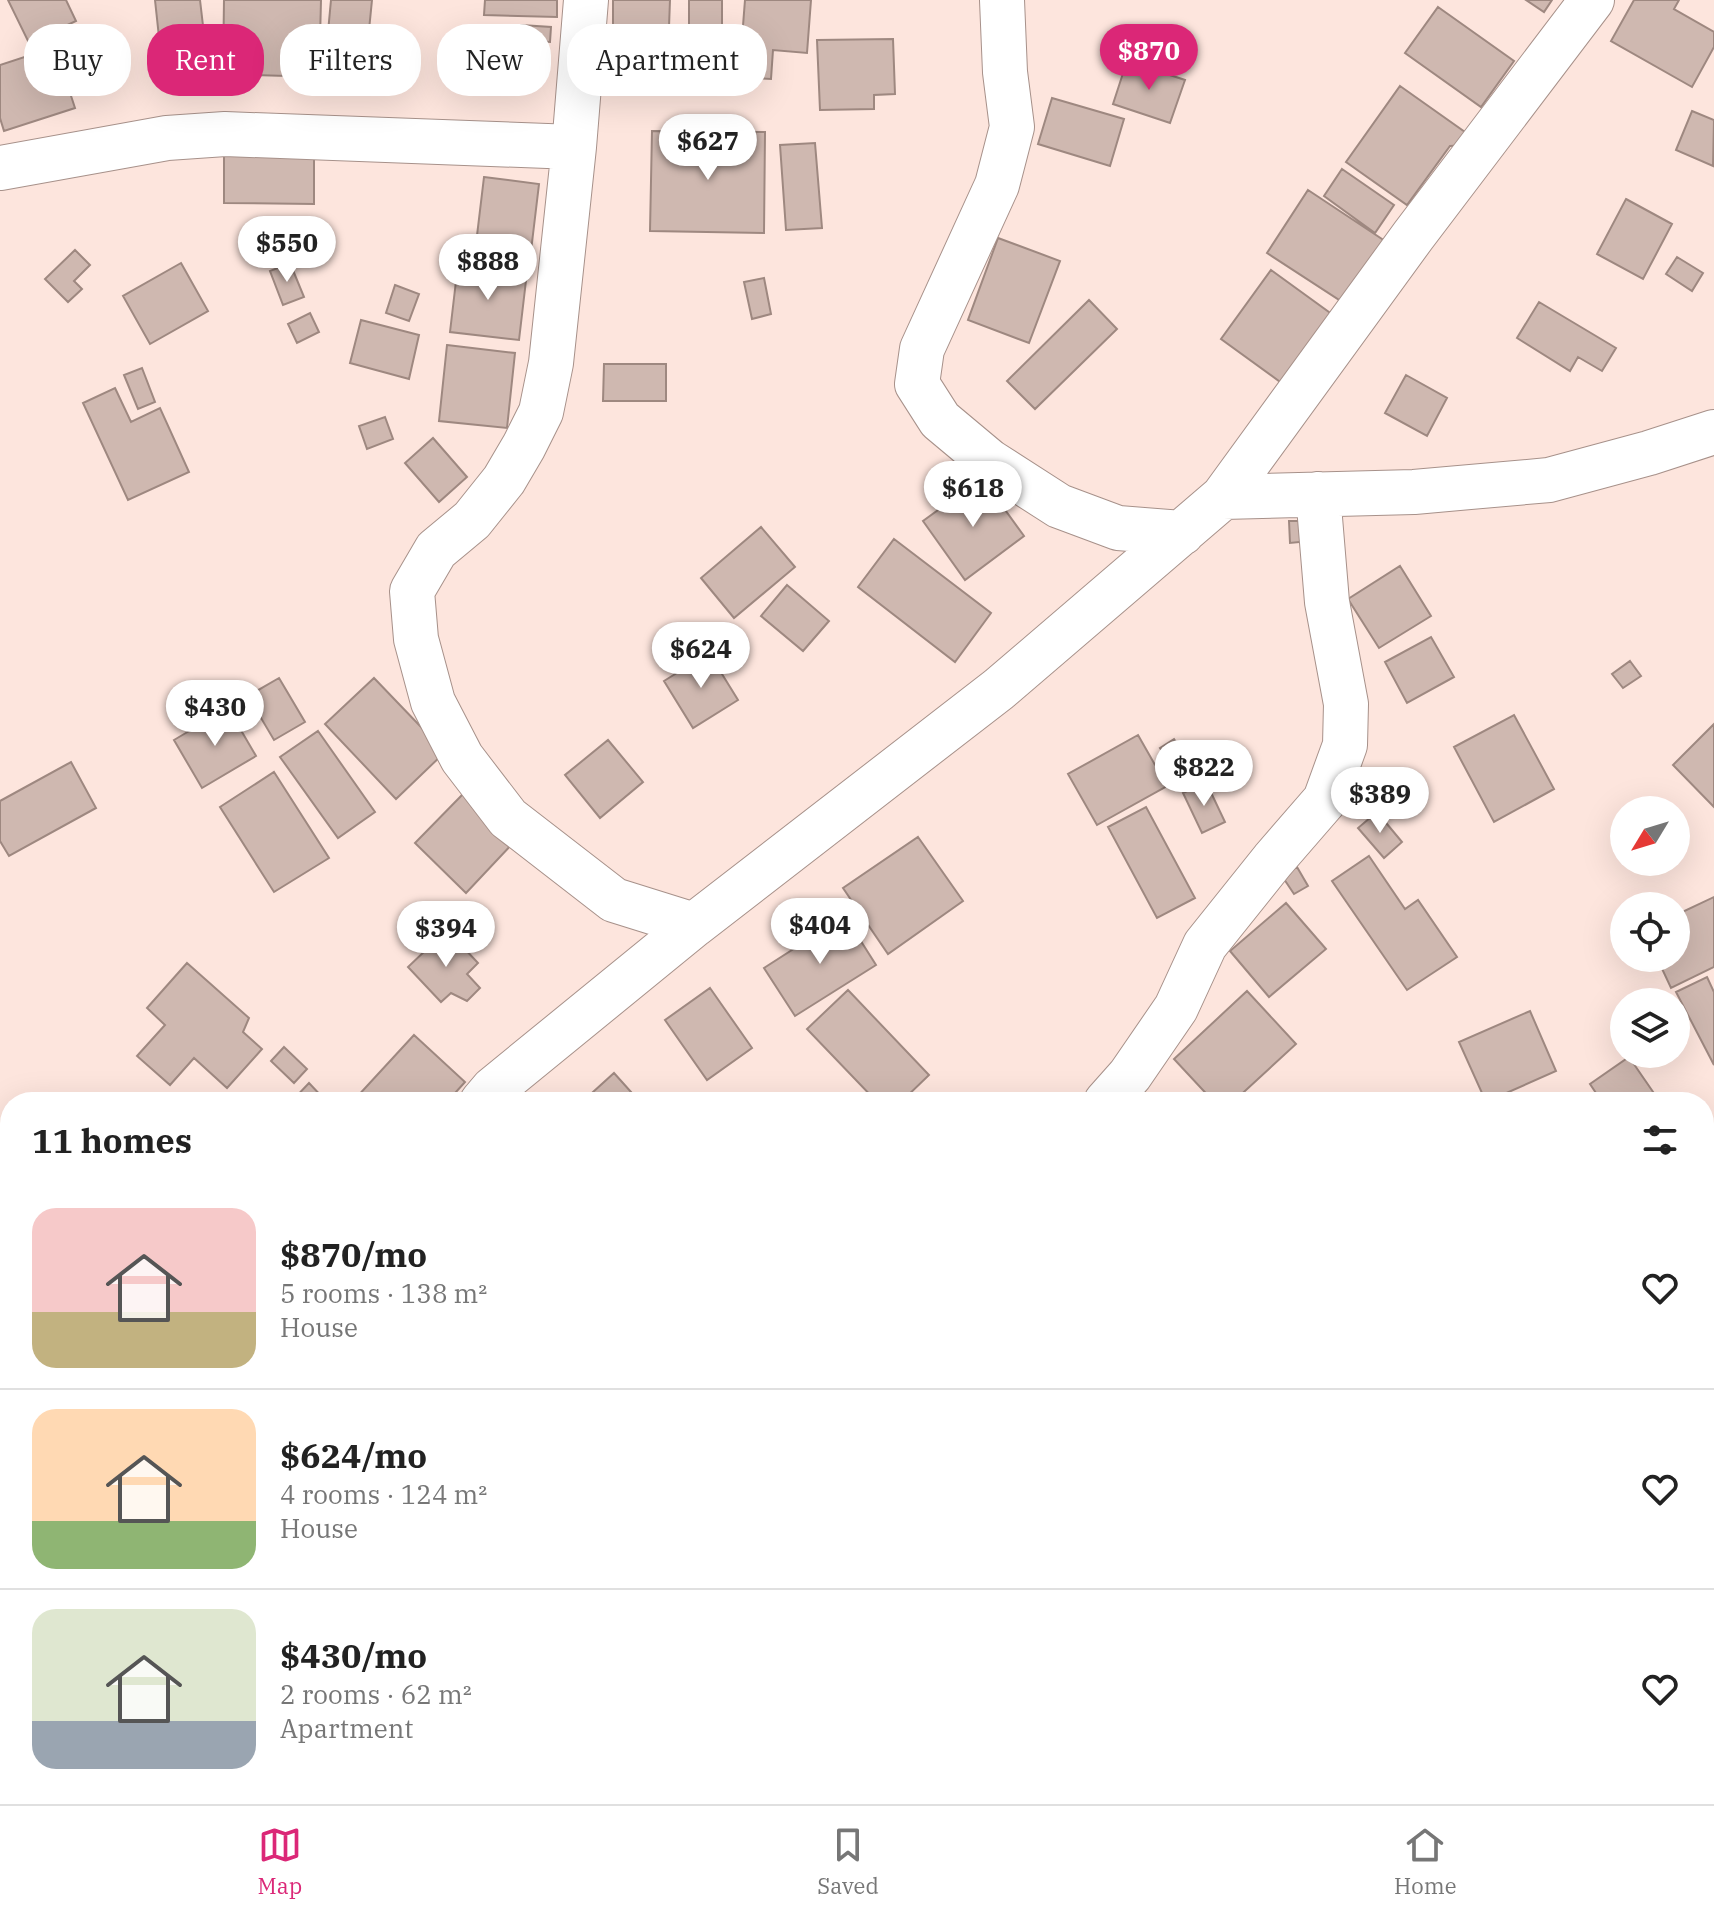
<!DOCTYPE html>
<html lang="en">
<head>
<meta charset="utf-8">
<style>
	:root { --surface:#fff; --page:#f2f2f2; --text:#222; --muted:#767676; --line:#e0e0e0; --accent:#db2777 }
	body { margin:0; font-family:"IBM Plex Serif",serif; background:var(--page); color:var(--text); height:100vh; display:flex; flex-direction:column; font-size:30px; white-space:nowrap }
	* { box-sizing:border-box; margin:0 }
	p { font-size:26px; color:var(--muted) }
	.icon { flex:none; width:44px; height:44px; fill:none; stroke:currentColor; stroke-width:2; stroke-linecap:round; stroke-linejoin:round }
	.map { position:relative; flex:1; overflow:hidden }
	.panel { position:absolute; left:0px; top:1092px; width:1714px; height:712px; display:flex; flex-direction:column; background:var(--surface); border-radius:32px 32px 0 0; box-shadow:0 8px 32px #0002 }
	.panel>* { flex:none }
	.top-card { position:absolute; left:24px; top:24px; width:800px; height:72px; display:flex; gap:16px }
	.needle { width:52px; rotate:232deg }
	.buttons { position:absolute; left:1610px; top:796px; display:grid; gap:16px }
	.buttons a { display:grid; place-items:center; width:80px; height:80px; border-radius:50%; background:var(--surface); box-shadow:0 8px 32px #0002; font-size:40px }
	.price { position:absolute; translate:-50% -68px; padding:0 18px; border-radius:28px; background:#fff; color:#222; font-size:26px; line-height:52px; filter:drop-shadow(0 2px 4px #0008) }
	.price::after { content:''; position:absolute; left:50%; top:48px; width:24px; height:18px; margin-left:-12px; background:inherit; clip-path:polygon(0 0,100% 0,50% 100%) }
	.price.active { background:var(--accent); color:#fff }
	ul { padding:0; list-style:none }
	li { display:flex; align-items:center; gap:24px; height:200px; padding:0 32px }
	li+li { border-top:2px solid var(--line) }
	li span { display:grid; place-items:center; flex:none; width:224px; height:160px; border-radius:24px; color:#555 }
	li>.icon { margin-inline-start:auto }
	span .icon { width:96px; height:96px; fill:#fffc; stroke-width:1 }
	li b { font-size:34px }
	h2 { display:flex; justify-content:space-between; align-items:center; height:96px; padding:0 32px; font-size:34px }
	.tag { padding:0 28px; border-radius:32px; background:var(--surface); box-shadow:0 8px 32px #0002; font-size:28px; line-height:72px }
	.tag.active { background:var(--accent); color:#fff }
	.dock { display:flex; justify-content:space-around; align-items:center; height:112px; border-top:2px solid var(--line); background:var(--surface); font-size:22px; color:var(--muted) }
	.dock a { display:grid; justify-items:center; gap:4px }
	.dock .active { color:var(--accent) }
	.map>svg:first-child { display:block }
	.building { fill:#cfb8b0; stroke:#9e8880; stroke-width:2 }
	.lines { fill:none; stroke-linecap:round; stroke-linejoin:round }
	.street-casing { stroke:#a7918a; stroke-width:46 }
	.street { stroke:#fff; stroke-width:44 }
</style>
</head>
<body>
<div class="map">
<svg width="1714" height="1804" viewBox="0 0 1714 1804">
	<rect width="100%" height="100%" fill="#fde5dd"/>
	<!-- building -->
	<path class="building" d="M8,0H66L76,21L29,43Z
		M155,0H200L207,60L162,65Z
		M224,0H321L319,77L223,74Z
		M331,0H372L363,90L323,86Z
		M485,0H557V17L484,15Z
		M613,0H670L669,27L613,25Z
		M689,0H722V25L689,26Z
		M745,0H811L807,53L773,50L771,79L739,77Z
		M1526,0H1552L1544,12Z
		M1634,0H1679L1674,9L1714,32V47L1692,87L1611,41Z
		M1438,7L1514,61L1481,107L1405,53Z
		M521,25L551,27L550,42L521,40Z
		M893,39L895,94L874,95V109L820,110L817,40Z
		M55,47L75,108L4,131L0,118V65Z
		M1127,61L1185,80L1170,123L1113,104Z
		M1400,86L1472,137L1466,145L1450,146L1407,205L1346,162Z
		M1052,98L1124,119L1110,166L1038,144Z
		M1692,111L1714,120L1713,166L1676,150Z
		M652,131L765,132L764,233L650,231Z
		M815,143L822,228L786,230L780,145Z
		M224,150L314,151V204L224,203Z
		M1342,169L1394,205L1375,233L1324,196Z
		M484,177L539,184L531,251L476,244Z
		M1308,190L1388,243L1347,305L1267,253Z
		M1626,199L1672,224L1643,279L1597,254Z
		M260,218L282,219L279,248L258,246Z
		M998,238L1060,261L1029,343L968,320Z
		M75,250L90,265L74,281L82,289L68,302L45,279Z
		M1677,257L1703,273L1692,291L1666,274Z
		M181,263L208,311L150,344L123,296Z
		M290,263L304,297L283,305L270,271Z
		M458,264L527,272L519,340L450,332Z
		M1271,270L1333,315L1283,384L1221,339Z
		M764,278L771,314L752,319L744,282Z
		M395,285L419,294L409,321L386,313Z
		M1089,300L1117,329L1035,409L1007,381Z
		M1539,302L1616,348L1602,371L1578,357L1570,371L1517,338Z
		M310,313L319,332L297,343L288,324Z
		M361,320L419,335L409,379L350,363Z
		M447,345L515,353L507,428L439,421Z
		M604,364H666V401H603Z
		M142,368L155,402L138,409L124,375Z
		M1406,375L1447,398L1427,436L1385,413Z
		M115,388L131,422L160,408L189,472L128,500L83,403Z
		M385,417L393,439L367,449L359,426Z
		M433,438L467,477L439,502L405,463Z
		M982,478L1024,536L965,580L923,521Z
		M1289,521H1308L1309,541L1290,543Z
		M761,527L795,567L734,618L701,578Z
		M894,539L991,613L955,662L858,587Z
		M1400,566L1431,616L1379,648L1348,599Z
		M787,585L829,621L803,651L761,616Z
		M1431,637L1454,677L1407,703L1385,662Z
		M709,653L738,700L693,728L664,681Z
		M1630,661L1641,676L1623,688L1612,674Z
		M279,678L305,722L274,740L248,696Z
		M374,678L445,752L396,799L325,724Z
		M228,708L256,756L202,788L174,740Z
		M1514,715L1554,789L1494,822L1454,747Z
		M1714,724V807L1673,765Z
		M318,731L375,812L338,838L280,757Z
		M1138,735L1167,786L1097,825L1068,774Z
		M1174,739L1199,776L1185,785L1160,748Z
		M608,740L643,782L600,818L565,775Z
		M71,762L96,808L9,856L0,841V801Z
		M274,772L329,858L274,892L220,807Z
		M1206,782L1225,822L1202,833L1183,793Z
		M464,793L514,842L466,893L415,843Z
		M1146,807L1195,898L1157,918L1108,827Z
		M1377,812L1402,842L1384,858L1358,828Z
		M918,837L963,901L888,954L843,888Z
		M1369,856L1405,909L1418,900L1457,957L1407,990L1332,881Z
		M1297,867L1308,886L1294,894L1282,876Z
		M1714,897V967L1671,988L1657,958H1676V915Z
		M1286,903L1326,949L1269,997L1230,951Z
		M845,916L876,965L795,1016L764,968Z
		M447,930L478,963L467,974L480,988L467,1001L451,993L441,1002L408,967Z
		M187,963L249,1018L243,1032L262,1049L227,1088L194,1058L170,1085L137,1056L165,1025L147,1008Z
		M1707,977L1714,992V1065L1676,992Z
		M710,988L752,1048L707,1080L665,1020Z
		M848,990L929,1075L901,1102H877L807,1029Z
		M1247,991L1296,1044L1233,1102H1214L1174,1059Z
		M1530,1011L1556,1071L1486,1102L1459,1042Z
		M414,1035L465,1082L447,1102H358L355,1099Z
		M284,1047L307,1069L294,1083L271,1061Z
		M1629,1057L1660,1102H1602L1590,1084Z
		M614,1073L640,1102H582Z
		M309,1083L325,1100L323,1102H291Z
		M464,1794H544L556,1804H456Z"/>
	<g class="lines">
		<defs>
			<path id="street" d="M586,0L574,147L551,363L541,412L524,446L504,480L472,520L436,550L412,591L416,639L433,702L462,758L508,818L614,900L694,925
				M1002,0L1005,72L1012,127L997,185L922,349L917,384L940,420L989,461L1059,506L1118,528L1182,533
				M0,168L167,138L225,134L574,147
				M1223,497L1414,492L1549,480L1649,453L1714,432
				M482,1102L493,1089L694,925L999,689L1223,497L1413,236L1592,0
				M1106,1102L1130,1075L1176,1008L1205,945L1273,860L1325,800L1345,745L1346,704L1327,602L1318,494
				M0,1564L10,1556"/>
		</defs>
		<!-- street casing -->
		<use href="#street" class="street-casing"/>
		<!-- street -->
		<use href="#street" class="street"/>
	</g>
</svg>
<div class="buttons">
<a><svg class="needle" viewBox="-14 -14 28 28"><path d="M0-13l5 13h-10z" fill="#e53935"/><path d="M0 13l5-13h-10z" fill="#767676"/></svg></a>
<a><svg class="icon" aria-label="locate" viewBox="0 0 24 24"><circle cx="12" cy="12" r="6"/><path d="M12 2v4M12 18v4M2 12h4M18 12h4"/></svg></a>
<a><svg class="icon" aria-label="layers" viewBox="0 0 24 24"><path d="M12 4l9 5-9 5-9-5zM3 14l9 5 9-5"/></svg></a>
</div>
<b class="price active" style="left:1149px;top:92px">$870</b>
<b class="price" style="left:708px;top:182px">$627</b>
<b class="price" style="left:287px;top:284px">$550</b>
<b class="price" style="left:488px;top:302px">$888</b>
<b class="price" style="left:973px;top:529px">$618</b>
<b class="price" style="left:701px;top:690px">$624</b>
<b class="price" style="left:215px;top:748px">$430</b>
<b class="price" style="left:1204px;top:808px">$822</b>
<b class="price" style="left:1380px;top:835px">$389</b>
<b class="price" style="left:820px;top:966px">$404</b>
<b class="price" style="left:446px;top:969px">$394</b>
<div class="top-card">
<a class="tag">Buy</a>
<a class="tag active">Rent</a>
<a class="tag">Filters</a>
<a class="tag">New</a>
<a class="tag">Apartment</a>
</div>
<section class="panel">
<h2>11 homes<svg class="icon" aria-label="filters" viewBox="0 0 24 24"><path d="M4 7h16M4 17h16"/><circle cx="9" cy="7" r="2"/><circle cx="15" cy="17" r="2"/></svg></h2>
<ul>
<li><span style="background:linear-gradient(#f6c9c9 65%,#c2b280 0)"><svg class="icon" aria-label="home" viewBox="0 0 24 24"><path d="M3 11l9-7 9 7M6 9v11h12V9"/></svg></span><div><b>$870/mo</b><p>5 rooms · 138 m²</p><p>House</p></div><svg class="icon" aria-label="heart" viewBox="0 0 24 24"><path d="M12 20l-8-8c-3-5 5-10 8-4 3-6 11-1 8 4z"/></svg></li>
<li><span style="background:linear-gradient(#ffd9b3 70%,#8fb573 0)"><svg class="icon" aria-label="home" viewBox="0 0 24 24"><path d="M3 11l9-7 9 7M6 9v11h12V9"/></svg></span><div><b>$624/mo</b><p>4 rooms · 124 m²</p><p>House</p></div><svg class="icon" aria-label="heart" viewBox="0 0 24 24"><path d="M12 20l-8-8c-3-5 5-10 8-4 3-6 11-1 8 4z"/></svg></li>
<li><span style="background:linear-gradient(#dfe7d0 70%,#9aa5b1 0)"><svg class="icon" aria-label="home" viewBox="0 0 24 24"><path d="M3 11l9-7 9 7M6 9v11h12V9"/></svg></span><div><b>$430/mo</b><p>2 rooms · 62 m²</p><p>Apartment</p></div><svg class="icon" aria-label="heart" viewBox="0 0 24 24"><path d="M12 20l-8-8c-3-5 5-10 8-4 3-6 11-1 8 4z"/></svg></li>
</ul>
</section>
</div>
<nav class="dock">
<a class="active"><svg class="icon" aria-label="map" viewBox="0 0 24 24"><path d="M3 6l6-2 6 2 6-2v14l-6 2-6-2-6 2zM9 4v14M15 6v14"/></svg>Map</a>
<a><svg class="icon" aria-label="saved" viewBox="0 0 24 24"><path d="M7 4h10v16l-5-4-5 4z"/></svg>Saved</a>
<a><svg class="icon" aria-label="home" viewBox="0 0 24 24"><path d="M3 11l9-7 9 7M6 9v11h12V9"/></svg>Home</a>
</nav>
</body>
</html>
